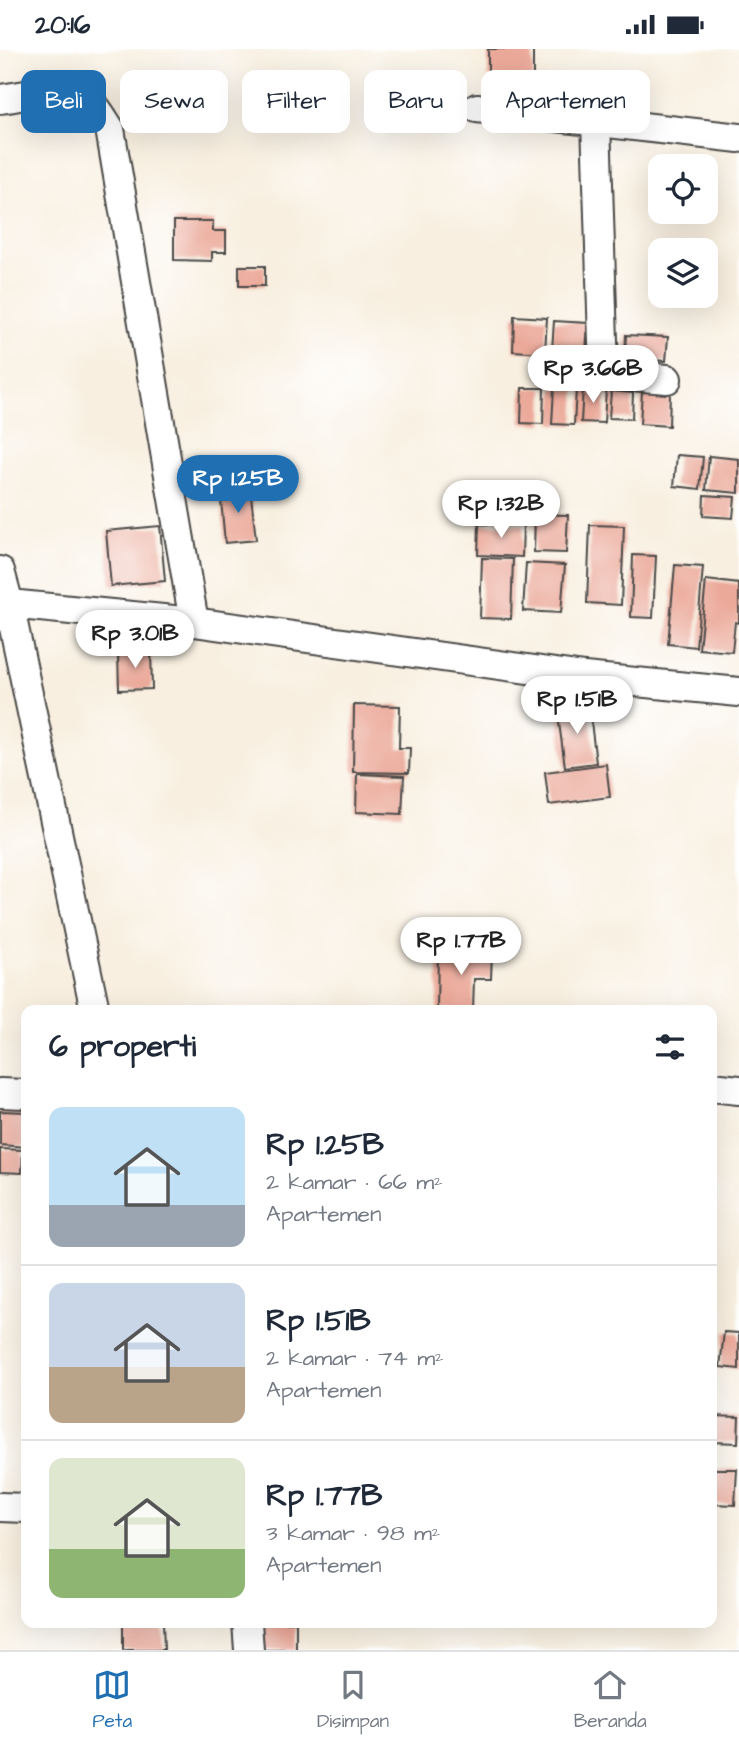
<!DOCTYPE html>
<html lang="id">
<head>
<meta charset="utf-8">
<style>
	:root { --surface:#fff; --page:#f2f2f3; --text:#1f2937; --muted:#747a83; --line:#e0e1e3; --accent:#1f6fb2 }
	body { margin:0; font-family:"Architects Daughter",sans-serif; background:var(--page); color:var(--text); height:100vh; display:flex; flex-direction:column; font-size:26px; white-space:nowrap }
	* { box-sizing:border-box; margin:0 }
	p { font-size:23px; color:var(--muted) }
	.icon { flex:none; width:38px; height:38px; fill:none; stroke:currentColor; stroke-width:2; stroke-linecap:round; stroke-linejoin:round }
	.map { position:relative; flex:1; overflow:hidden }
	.sheet { position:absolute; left:21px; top:956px; width:696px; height:623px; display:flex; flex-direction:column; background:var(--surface); border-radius:14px; box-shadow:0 7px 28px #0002 }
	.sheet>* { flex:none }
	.top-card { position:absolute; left:21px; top:21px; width:698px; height:63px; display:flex; gap:14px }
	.tools { position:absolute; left:648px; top:105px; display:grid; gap:14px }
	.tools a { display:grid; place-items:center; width:70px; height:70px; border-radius:14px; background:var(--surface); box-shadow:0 7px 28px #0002; font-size:35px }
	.price { position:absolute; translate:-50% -60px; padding:0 16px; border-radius:24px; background:#fff; color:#222; font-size:23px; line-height:46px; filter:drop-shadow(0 2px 4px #0008) }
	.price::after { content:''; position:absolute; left:50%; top:42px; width:21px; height:16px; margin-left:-10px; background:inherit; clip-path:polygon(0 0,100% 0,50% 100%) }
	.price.on { background:var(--accent); color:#fff }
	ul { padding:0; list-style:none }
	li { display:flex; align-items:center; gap:21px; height:175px; padding:0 28px }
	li+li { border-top:2px solid var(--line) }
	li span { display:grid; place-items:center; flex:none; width:196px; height:140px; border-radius:14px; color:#555 }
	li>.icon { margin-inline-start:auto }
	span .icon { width:84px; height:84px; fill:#fffc; stroke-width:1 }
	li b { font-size:30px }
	h2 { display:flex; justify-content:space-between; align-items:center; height:84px; padding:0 28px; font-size:30px }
	.chip { padding:0 24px; border-radius:14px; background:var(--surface); box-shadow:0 7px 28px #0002; font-size:24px; line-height:63px }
	.chip.on { background:var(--accent); color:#fff }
	.status { display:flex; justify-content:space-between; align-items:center; height:49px; padding:0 35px; background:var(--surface); direction:ltr }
	.status svg { height:19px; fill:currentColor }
	.tabs { display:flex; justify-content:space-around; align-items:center; height:98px; border-top:2px solid var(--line); background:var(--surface); font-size:19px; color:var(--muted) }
	.tabs a { display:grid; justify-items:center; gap:4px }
	.tabs .on { color:var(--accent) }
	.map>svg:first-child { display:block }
	.building { fill:#eba999 }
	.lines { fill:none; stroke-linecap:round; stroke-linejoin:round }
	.minor-casing { stroke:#4a4846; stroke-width:32 }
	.minor { stroke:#fff; stroke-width:28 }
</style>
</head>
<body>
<div class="status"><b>20:16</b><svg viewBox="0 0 49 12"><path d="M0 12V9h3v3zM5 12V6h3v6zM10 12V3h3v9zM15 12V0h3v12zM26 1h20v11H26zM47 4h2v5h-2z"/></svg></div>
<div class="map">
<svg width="739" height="1601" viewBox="0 0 739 1601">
	<rect width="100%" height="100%" fill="#fff"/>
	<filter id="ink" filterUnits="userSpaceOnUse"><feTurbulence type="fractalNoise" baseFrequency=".0143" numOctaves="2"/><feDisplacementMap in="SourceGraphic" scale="14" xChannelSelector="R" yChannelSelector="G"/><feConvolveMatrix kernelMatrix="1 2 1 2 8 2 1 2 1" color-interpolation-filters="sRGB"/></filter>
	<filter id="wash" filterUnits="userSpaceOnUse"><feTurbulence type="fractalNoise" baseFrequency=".00686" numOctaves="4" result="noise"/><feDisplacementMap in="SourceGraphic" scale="28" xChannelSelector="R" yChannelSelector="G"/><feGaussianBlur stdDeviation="1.57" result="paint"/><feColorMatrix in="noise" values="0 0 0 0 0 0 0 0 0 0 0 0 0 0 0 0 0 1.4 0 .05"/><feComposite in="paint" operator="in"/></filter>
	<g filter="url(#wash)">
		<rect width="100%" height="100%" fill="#f8efe0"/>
		<g id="blocks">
			<!-- building -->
			<path class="building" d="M488,0H533V29L488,28Z
				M174,172H213V182H226V203H212V212L174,211Z
				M239,217H265V237H239Z
				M514,267L547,269L545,304L513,302Z
				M554,272L588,274L586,302L552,301Z
				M626,286L668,288L666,312L625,310Z
				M583,338L606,340L604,374L581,373Z
				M522,339H544L543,375L521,374Z
				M554,339L576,340L574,376L552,375Z
				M611,342L633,344L632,370L609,369Z
				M642,342L670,344L669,377L640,375Z
				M677,406L703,408L700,440L674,437Z
				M709,407L739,410V444L706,441Z
				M250,437L256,491L225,494L220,440Z
				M704,446L735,448L733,469L703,467Z
				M535,465L568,466L566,504L534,503Z
				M479,475L523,476L522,508L478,506Z
				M590,476L624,477L621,556L587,554Z
				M160,477L165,532L111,537L106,482Z
				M633,506L656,507L653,569L631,568Z
				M482,509L513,510L511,570L480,569Z
				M526,514L565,516L561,564L523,562Z
				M675,516L703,518L696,598L668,595Z
				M706,531L739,535V574L735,573L732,603L699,600Z
				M151,601L152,640L119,641L118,603Z
				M354,656L400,657L399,699H410L409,724L353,723Z
				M589,656L596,714L565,718L557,659Z
				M606,715L610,748L549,756L545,723Z
				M357,725L404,727L402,765L356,763Z
				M438,901H492L491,930H474L473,961H437Z
				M0,1062L26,1063V1098L0,1096Z
				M0,1100L23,1101L22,1124L0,1123Z
				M724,1283L739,1284V1320L720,1318Z
				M712,1367L739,1368L738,1394L712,1393Z
				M712,1420H737L735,1456L712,1455Z
				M123,1573H163L164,1601H123Z
				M256,1573H296V1601H256Z"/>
		</g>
	</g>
	<g filter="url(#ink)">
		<use href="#blocks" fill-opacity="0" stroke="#4a4846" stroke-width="2"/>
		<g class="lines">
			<defs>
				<path id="minor" d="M0,50C23,47 54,39 77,45C92,48 102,68 110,80L194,573
					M477,59L739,89
					M596,72L604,324
					M547,320L667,330
					M0,522L9,555L95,961
					M9,555L194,573L584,628L739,643
					M712,1038L739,1041
					M0,1044L26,1045
					M0,1458L26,1459
					M247,1573L249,1601"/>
			</defs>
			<!-- minor casing -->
			<use href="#minor" class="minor-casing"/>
			<!-- minor -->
			<use href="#minor" class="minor"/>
		</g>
	</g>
</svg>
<div class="tools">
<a><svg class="icon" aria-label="locate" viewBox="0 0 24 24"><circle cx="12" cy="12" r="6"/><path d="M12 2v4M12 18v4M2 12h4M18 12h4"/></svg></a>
<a><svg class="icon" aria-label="layers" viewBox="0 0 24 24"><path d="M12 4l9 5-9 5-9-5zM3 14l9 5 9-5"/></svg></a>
</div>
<b class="price" style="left:593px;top:356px">Rp 3.66B</b>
<b class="price on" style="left:238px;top:466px">Rp 1.25B</b>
<b class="price" style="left:501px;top:491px">Rp 1.32B</b>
<b class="price" style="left:135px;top:621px">Rp 3.01B</b>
<b class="price" style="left:577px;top:687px">Rp 1.51B</b>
<b class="price" style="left:461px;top:928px">Rp 1.77B</b>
<div class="top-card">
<a class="chip on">Beli</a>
<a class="chip">Sewa</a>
<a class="chip">Filter</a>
<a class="chip">Baru</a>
<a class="chip">Apartemen</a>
</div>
<section class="sheet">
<h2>6 properti<svg class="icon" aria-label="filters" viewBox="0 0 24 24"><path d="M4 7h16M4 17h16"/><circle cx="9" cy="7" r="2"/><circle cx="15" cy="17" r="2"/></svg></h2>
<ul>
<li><span style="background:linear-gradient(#bfe0f5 70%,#9aa5b1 0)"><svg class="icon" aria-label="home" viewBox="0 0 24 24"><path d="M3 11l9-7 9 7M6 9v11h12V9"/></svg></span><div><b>Rp 1.25B</b><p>2 kamar · 66 m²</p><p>Apartemen</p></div></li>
<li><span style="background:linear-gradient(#c9d6e8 60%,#b9a48a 0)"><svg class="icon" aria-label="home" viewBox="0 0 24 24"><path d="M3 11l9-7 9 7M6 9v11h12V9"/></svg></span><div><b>Rp 1.51B</b><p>2 kamar · 74 m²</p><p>Apartemen</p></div></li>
<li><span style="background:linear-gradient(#dfe7d0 65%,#8fb573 0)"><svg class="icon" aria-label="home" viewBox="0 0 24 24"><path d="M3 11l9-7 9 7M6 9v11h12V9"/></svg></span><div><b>Rp 1.77B</b><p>3 kamar · 98 m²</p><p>Apartemen</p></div></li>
</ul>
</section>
</div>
<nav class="tabs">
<a class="on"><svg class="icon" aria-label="map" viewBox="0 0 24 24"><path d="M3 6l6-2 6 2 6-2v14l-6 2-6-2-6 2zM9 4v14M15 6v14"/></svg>Peta</a>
<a><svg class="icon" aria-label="saved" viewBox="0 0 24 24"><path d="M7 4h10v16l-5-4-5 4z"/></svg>Disimpan</a>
<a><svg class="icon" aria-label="home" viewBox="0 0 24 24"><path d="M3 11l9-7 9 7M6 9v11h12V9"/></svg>Beranda</a>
</nav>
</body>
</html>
